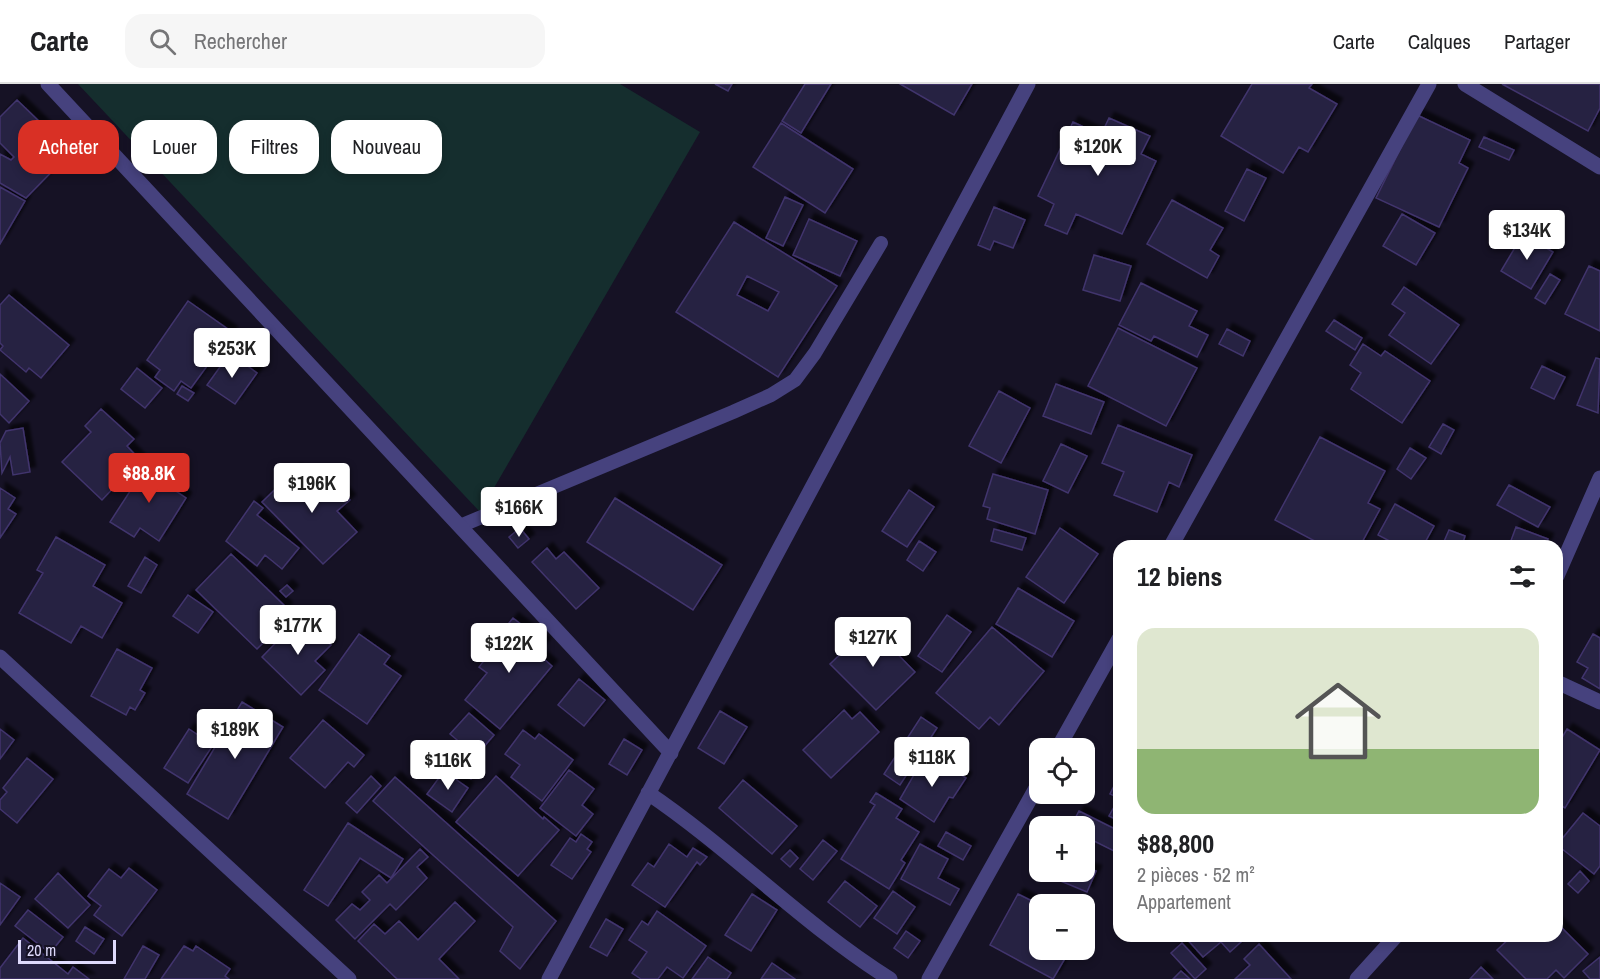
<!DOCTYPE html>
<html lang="fr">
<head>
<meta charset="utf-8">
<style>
	:root { --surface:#fff; --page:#f6f6f6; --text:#202124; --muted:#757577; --line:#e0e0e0; --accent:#d93025 }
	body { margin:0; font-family:"Archivo Narrow",sans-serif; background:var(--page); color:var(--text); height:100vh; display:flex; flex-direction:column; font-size:22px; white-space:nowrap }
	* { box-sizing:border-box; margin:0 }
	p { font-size:20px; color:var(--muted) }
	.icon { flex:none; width:33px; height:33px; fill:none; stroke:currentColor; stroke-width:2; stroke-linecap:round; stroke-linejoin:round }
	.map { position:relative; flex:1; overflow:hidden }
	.sheet { position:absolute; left:1113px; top:456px; width:450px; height:402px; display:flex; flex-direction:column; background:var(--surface); border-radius:18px; box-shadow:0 3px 9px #0003 }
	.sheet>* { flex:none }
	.guide { position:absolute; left:18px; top:36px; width:570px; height:54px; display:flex; gap:12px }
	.tools { position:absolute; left:1029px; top:654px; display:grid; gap:12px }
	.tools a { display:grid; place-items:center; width:66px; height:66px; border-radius:12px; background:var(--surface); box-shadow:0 3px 9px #0003; font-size:30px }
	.scale { position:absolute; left:18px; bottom:15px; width:98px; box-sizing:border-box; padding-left:6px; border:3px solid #dedafb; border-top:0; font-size:16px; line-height:21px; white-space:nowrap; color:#dedafb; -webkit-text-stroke:4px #161225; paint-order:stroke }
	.price { position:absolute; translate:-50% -51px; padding:0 14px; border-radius:6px; background:#fff; color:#222; font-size:20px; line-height:39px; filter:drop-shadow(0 2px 3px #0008) }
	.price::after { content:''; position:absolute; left:50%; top:36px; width:18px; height:14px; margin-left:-9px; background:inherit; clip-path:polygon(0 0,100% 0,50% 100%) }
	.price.active { background:var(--accent); color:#fff }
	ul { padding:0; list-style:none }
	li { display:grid; align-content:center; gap:12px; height:318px; padding:0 24px }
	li+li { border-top:2px solid var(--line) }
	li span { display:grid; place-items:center; height:186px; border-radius:18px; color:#555 }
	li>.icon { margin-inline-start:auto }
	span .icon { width:108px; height:108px; fill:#fffc; stroke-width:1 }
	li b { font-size:26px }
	h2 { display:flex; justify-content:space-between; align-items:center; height:72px; padding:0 24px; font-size:26px }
	.pill { padding:0 21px; border-radius:18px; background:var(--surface); box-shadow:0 3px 9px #0003; font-size:21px; line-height:54px }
	.pill.active { background:var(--accent); color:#fff }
	header { display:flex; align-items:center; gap:36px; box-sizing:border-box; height:84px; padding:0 30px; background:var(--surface); border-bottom:2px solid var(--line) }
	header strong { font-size:28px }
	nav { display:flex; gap:33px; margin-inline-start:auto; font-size:21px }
	.search { width:420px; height:54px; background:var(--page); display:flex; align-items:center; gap:15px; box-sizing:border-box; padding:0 21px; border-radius:18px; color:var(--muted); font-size:22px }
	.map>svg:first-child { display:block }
	.green { fill:#152e2e }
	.building { fill:#282043; stroke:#41356d; stroke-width:1.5; fill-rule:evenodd; filter:url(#shadow) }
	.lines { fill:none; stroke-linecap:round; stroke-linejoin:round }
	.lane { stroke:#46427e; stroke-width:14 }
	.street { stroke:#46427e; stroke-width:15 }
</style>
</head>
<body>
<header>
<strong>Carte</strong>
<div class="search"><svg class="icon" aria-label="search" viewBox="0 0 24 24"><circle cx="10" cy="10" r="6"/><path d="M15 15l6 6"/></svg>Rechercher</div>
<nav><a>Carte</a><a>Calques</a><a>Partager</a></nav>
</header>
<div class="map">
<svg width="1600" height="895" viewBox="0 0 1600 895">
	<defs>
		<filter id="shadow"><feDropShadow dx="5.5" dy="-5.5" stdDeviation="1.5" flood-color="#0009"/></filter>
	</defs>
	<rect width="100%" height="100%" fill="#161225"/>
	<!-- green -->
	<path class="green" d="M78,0H620L700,48L480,428Z"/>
	<!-- building -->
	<path class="building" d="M715,0H732L728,7Z
		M805,0H831L801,49L782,37Z
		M900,0H972L954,31Z
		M1252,0H1312L1309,4L1337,20L1308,68L1299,63L1283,89L1221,52Z
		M1502,0H1600V24L1588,47Z
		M17,16L71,68L26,114L0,99V70L11,76L14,73L0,59V33Z
		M1417,31L1470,56L1459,79L1468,84L1439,143L1376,114Z
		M1109,34L1150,52L1141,70L1156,77L1122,150L1076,130L1067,150L1045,141L1054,120L1038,112L1073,38L1101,51Z
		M781,39L853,85L825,129L753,83Z
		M1484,53L1514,66L1509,76L1479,63Z
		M1247,85L1266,94L1244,137L1225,127Z
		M0,103L25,117L0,160Z
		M785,113L803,121L783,162L766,154Z
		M1172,116L1223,144L1210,166L1219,172L1207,194L1147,160Z
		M994,123L1025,136L1013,164L994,157L990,166L978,161Z
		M1402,130L1435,149L1416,181L1383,162Z
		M809,135L857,157L840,192L793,171Z
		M734,138L837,202L778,293L676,228ZM747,192L779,208L768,227L737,211Z
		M1523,150L1553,168L1531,205L1501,187Z
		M1094,171L1131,182L1120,217L1083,206Z
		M1589,182L1600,187V247L1565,230Z
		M1550,190L1560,196L1545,220L1535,214Z
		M1141,199L1197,227L1189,242L1208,251L1197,273L1154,252L1151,257L1119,241Z
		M1404,203L1459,241L1431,280L1389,251L1405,229L1392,220Z
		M9,211L69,261L41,294L29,284L26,288L0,266L3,262L0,259V221Z
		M188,217L232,248L191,304L181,297L174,307L155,293L160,286L147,276Z
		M1334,236L1362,254L1355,266L1326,247Z
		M1118,244L1197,284L1166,342L1088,302Z
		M1227,245L1250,257L1243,272L1219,260Z
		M1363,260L1381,272L1385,267L1430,297L1402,339L1351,305L1361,289L1350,281Z
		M230,269L257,289L235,320L207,301Z
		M1596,274L1600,275L1598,329L1577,321Z
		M1542,282L1565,293L1554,315L1531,304Z
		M137,284L162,304L145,324L121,305Z
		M0,290L29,317L9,339L0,330Z
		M1056,300L1104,318L1091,350L1043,332Z
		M182,302L194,309L188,317L177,310Z
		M999,307L1030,324L1001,379L969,362Z
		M101,325L134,355L127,362L140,376L102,416L62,378L91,348L85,342Z
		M1443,340L1454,346L1441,370L1429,363Z
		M1118,341L1192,371L1179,403L1169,398L1157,428L1114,411L1124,388L1102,379Z
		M23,344L30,388L13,391L10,373L2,389L0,359L6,347Z
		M1320,353L1385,387L1368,419L1380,425L1360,462H1324L1275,436Z
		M1061,360L1087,372L1068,409L1043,397Z
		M1410,364L1426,374L1411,395L1397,385Z
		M149,378L175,395L170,403L186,414L159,457L140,444L134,453L110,438Z
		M296,385L316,405L330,393L350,416L337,427L357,448L323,480L262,418Z
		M993,390L1048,406L1035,450L987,435L990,424L983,422Z
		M1509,401L1550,423L1538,443L1497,421Z
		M0,404L15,414L8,425L16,430L0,454Z
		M909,406L934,423L907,463L882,447Z
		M615,414L722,481L693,526L587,458Z
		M254,417L263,424L257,431L299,464L282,485L265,471L257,482L226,457Z
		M1395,420L1434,442L1423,462H1399L1378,451Z
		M1516,443L1548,455L1545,462H1509Z
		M520,444L529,455L518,464L509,453Z
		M1060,444L1098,470L1064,519L1026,493Z
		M994,445L1026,454L1022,466L991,457Z
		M1449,446L1465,452L1462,462H1442Z
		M56,453L105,481L93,502L122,519L102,554L81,542L71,559L19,529L43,489L37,486Z
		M919,457L936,468L923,487L907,476Z
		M547,464L556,475L564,468L599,504L576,525L532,478Z
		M231,470L287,524L270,541L276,546L257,565L196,506Z
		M145,473L157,481L141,509L128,502Z
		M287,501L293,507L286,513L280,507Z
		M1018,504L1074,537L1052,573L996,540Z
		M188,511L213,528L198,549L173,532Z
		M947,531L971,548L942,588L918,572Z
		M301,533L331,561L315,577L325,586L301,611L262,573Z
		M513,534L545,559L537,569L552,582L500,645L465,616L487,589L479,583L500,556L497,554Z
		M870,542L915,588L876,626L830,580Z
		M992,543L1044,587L999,641L990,633L979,645L936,609Z
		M359,550L390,572L384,580L401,592L367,640L319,606Z
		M1593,550L1600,554V605L1582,594L1588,584L1577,578Z
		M117,565L152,584L140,606L145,609L135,626L130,623L126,631L91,612Z
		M579,595L605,616L584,642L558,621Z
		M242,618L283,643L228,735L187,710Z
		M844,626L852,635L860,628L879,648L831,694L803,666Z
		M720,627L747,643L724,680L698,664Z
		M469,629L494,651L476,672L450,650Z
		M921,633L937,644L900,701L884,690Z
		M323,636L364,671L354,683L348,678L325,704L290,674Z
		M0,645L14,656L0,675Z
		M189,645L213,661L188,699L164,684Z
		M1567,645L1600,666L1565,724L1557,719V662Z
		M523,646L535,655L539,650L573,676L542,717L511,693L520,681L505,670Z
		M624,655L642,666L627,691L609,680Z
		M451,665L479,684L471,695L462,688L457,695L439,682Z
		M926,670L966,694L953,714L949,713L934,738L900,715Z
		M27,674L53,695L17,739L0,725V716L7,708L3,704Z
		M569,686L594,705L582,721L593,730L576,752L540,724Z
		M444,687L468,704L452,728L427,710Z
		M371,692L381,702L357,729L346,719Z
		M496,692L543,735L544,733L559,746L518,792L456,738Z
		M1119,692V737L1109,732L1119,714L1110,710Z
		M395,693L556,837L520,885L500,867L513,843L373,717Z
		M743,696L797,742L772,770L719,724Z
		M876,709L902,725L896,734L919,748L901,776L905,779L889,805L841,775L875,721L870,718Z
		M1079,727L1119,747V756L1114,767L1084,752V742H1071Z
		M1583,729L1600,742V782L1594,790L1557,761Z
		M348,739L403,775L391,794L360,774L328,822L304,806Z
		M946,748L971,762L963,776L938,762Z
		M581,750L592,758L587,765L591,768L572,795L551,781L570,754L576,758Z
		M823,756L837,767L813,796L800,785Z
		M669,760L687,773L693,764L707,773L700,781L697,778L665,823L632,801L648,779L654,783Z
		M920,760L948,775L938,794L959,805L950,821L901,795Z
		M420,765L428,773L417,783L427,794L396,826L390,820L355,855L336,836L352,820L360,826L370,816L362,808L379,791L387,799Z
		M790,766L798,774L790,783L781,775Z
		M1084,783L1096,787L1087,808L1039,788H1084Z
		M129,784L157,806L122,852L94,831L101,822L88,812L109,785L121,794Z
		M1580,787L1589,797L1578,809L1568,800Z
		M58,789L90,821L68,844L35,815Z
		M845,797L877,822L860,843L828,818Z
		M0,799L20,813L0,841Z
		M893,807L915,823L897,850L874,834Z
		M752,810L777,826L751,867L725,851Z
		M1018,810L1040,821V866H1070L1053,895L990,861Z
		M455,818L475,837L439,875L459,895H397L358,857L374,840L385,850L399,837L418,856Z
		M28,826L63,853L50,869L15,842Z
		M657,827L706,862L683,894L667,883L658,895H641L632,889L647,868L629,856L642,837L648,841Z
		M606,835L623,845L607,872L590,863Z
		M1557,839L1588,870L1564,894L1556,886L1547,895H1526L1497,866L1512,852H1521L1525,856L1529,852H1557Z
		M85,843L104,855L94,870L76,857Z
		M906,847L920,857L908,874L894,864Z
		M1235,852L1241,858L1230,868L1221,858L1203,873L1185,853Z
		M23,854L68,890L73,883L89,895H0V884Z
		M1182,859L1206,885L1195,895L1171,869Z
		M1259,860L1291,895H1235L1250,881L1244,875Z
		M143,862L159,871L145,895H124Z
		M184,862L193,867L196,862L230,885L225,892L229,895H161Z
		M708,873L731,889L727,895H692Z
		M1600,873V895H1590L1583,887Z
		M772,879L795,895H761Z
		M1481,883L1493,895H1470Z
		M1181,887L1190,895H1173Z"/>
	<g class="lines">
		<!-- lane -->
		<path class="lane" d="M460,442L733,328L771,311L795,296L815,269L881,159"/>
		<!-- street -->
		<path class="street" d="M48,0L671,669
			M1465,0L1600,83
			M1171,462L1429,0
			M1557,492L1600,394
			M0,573L349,895
			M1557,598L1600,618
			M1058,664L1119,555
			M648,709C732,766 804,841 890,895
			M549,895L1028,0
			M929,895L1040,697
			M1357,895L1396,852"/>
	</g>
</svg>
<div class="tools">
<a><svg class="icon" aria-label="locate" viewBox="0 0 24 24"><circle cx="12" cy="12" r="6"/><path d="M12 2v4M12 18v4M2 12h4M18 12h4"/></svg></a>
<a>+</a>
<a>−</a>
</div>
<div class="scale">20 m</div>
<b class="price" style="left:1098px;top:93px">$120K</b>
<b class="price" style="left:1527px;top:177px">$134K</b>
<b class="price" style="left:232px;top:295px">$253K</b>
<b class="price active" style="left:149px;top:420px">$88.8K</b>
<b class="price" style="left:312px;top:430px">$196K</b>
<b class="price" style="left:519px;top:454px">$166K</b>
<b class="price" style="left:298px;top:572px">$177K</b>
<b class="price" style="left:873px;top:584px">$127K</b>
<b class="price" style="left:509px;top:590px">$122K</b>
<b class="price" style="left:235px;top:676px">$189K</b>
<b class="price" style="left:932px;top:704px">$118K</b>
<b class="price" style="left:448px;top:707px">$116K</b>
<div class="guide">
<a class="pill active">Acheter</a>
<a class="pill">Louer</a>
<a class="pill">Filtres</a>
<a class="pill">Nouveau</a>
</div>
<section class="sheet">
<h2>12 biens<svg class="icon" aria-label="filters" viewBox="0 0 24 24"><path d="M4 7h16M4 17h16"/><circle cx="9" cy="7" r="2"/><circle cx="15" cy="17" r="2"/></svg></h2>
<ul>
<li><span style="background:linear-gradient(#dfe7d0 65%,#8fb573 0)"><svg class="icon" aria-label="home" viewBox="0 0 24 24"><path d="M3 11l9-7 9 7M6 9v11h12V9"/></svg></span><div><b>$88,800</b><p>2 pièces · 52 m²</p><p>Appartement</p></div></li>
</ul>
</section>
</div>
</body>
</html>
